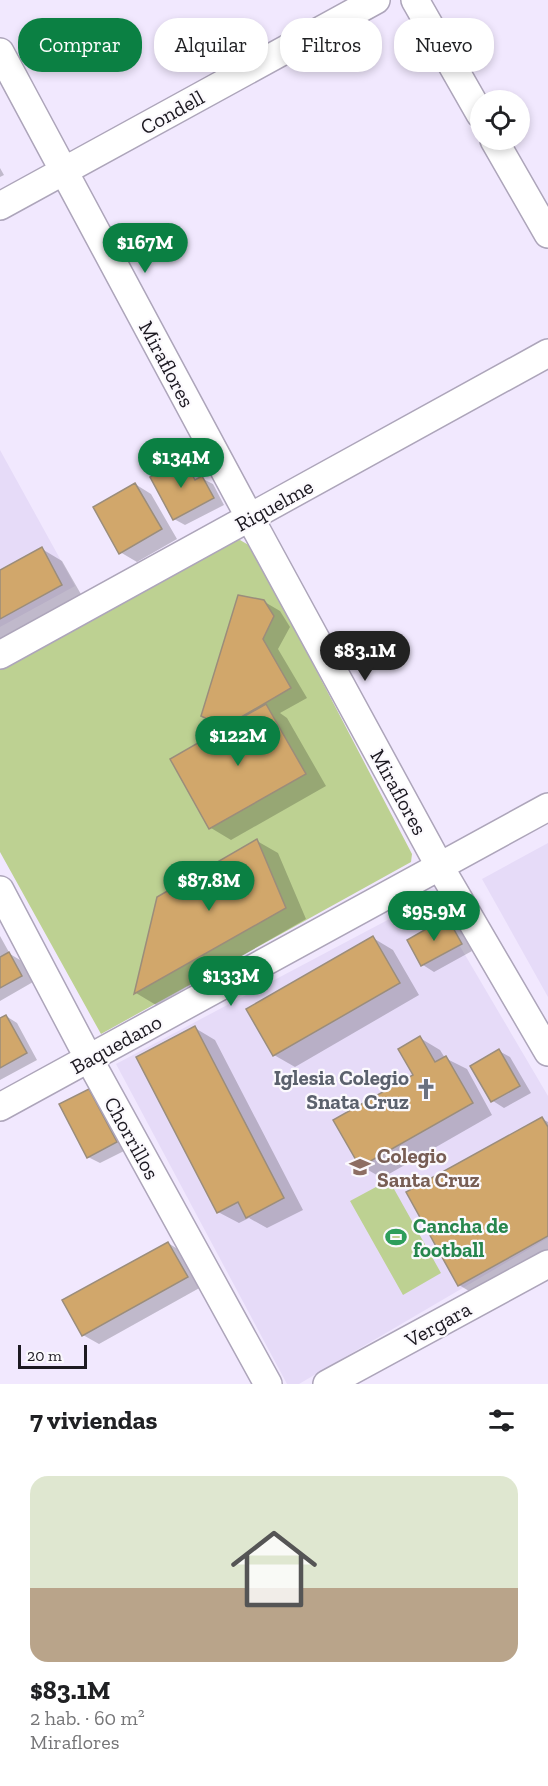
<!DOCTYPE html>
<html lang="es">
<head>
<meta charset="utf-8">
<style>
	:root { --surface:#fff; --page:#f6f6f6; --text:#202124; --muted:#757577; --accent:#0b8043 }
	body { margin:0; font-family:"Zilla Slab",serif; background:var(--page); color:var(--text); height:100vh; display:flex; flex-direction:column; font-size:22px; white-space:nowrap }
	* { box-sizing:border-box; margin:0 }
	p { font-size:20px; color:var(--muted) }
	.icon { flex:none; width:33px; height:33px; fill:none; stroke:currentColor; stroke-width:2; stroke-linecap:round; stroke-linejoin:round }
	.map { position:relative; height:1384px; overflow:hidden }
	.sheet { display:flex; flex-direction:column; background:var(--surface); flex:1 }
	.sheet>* { flex:none }
	.guide { position:absolute; left:18px; top:18px; width:513px; height:54px; display:flex; gap:12px }
	.tools { position:absolute; left:470px; top:90px; display:grid; gap:12px }
	.tools a { display:grid; place-items:center; width:60px; height:60px; border-radius:50%; background:var(--surface); box-shadow:0 3px 9px #0003; font-size:30px }
	.scale { position:absolute; left:18px; bottom:15px; width:69px; box-sizing:border-box; padding-left:6px; border:3px solid #1c1921; border-top:0; font-size:16px; line-height:21px; white-space:nowrap; color:#1c1921; -webkit-text-stroke:4px #fbf9fd; paint-order:stroke }
	.price { position:absolute; translate:-50% -51px; padding:0 14px; border-radius:21px; background:var(--accent); color:#fff; font-size:20px; line-height:39px; filter:drop-shadow(0 2px 3px #0008) }
	.price::after { content:''; position:absolute; left:50%; top:36px; width:18px; height:14px; margin-left:-9px; background:inherit; clip-path:polygon(0 0,100% 0,50% 100%) }
	.price.selected { background:#222; color:#fff }
	ul { padding:0; list-style:none }
	li { display:grid; align-content:center; gap:12px; height:318px; padding:0 30px }
	li span { display:grid; place-items:center; height:186px; border-radius:18px; color:#555 }
	li>.icon { margin-inline-start:auto }
	span .icon { width:108px; height:108px; fill:#fffc; stroke-width:1 }
	li b { font-size:26px }
	h2 { display:flex; justify-content:space-between; align-items:center; height:72px; padding:0 30px; font-size:26px }
	.pill { padding:0 21px; border-radius:24px; background:var(--surface); box-shadow:0 3px 9px #0003; font-size:21px; line-height:54px }
	.pill.selected { background:var(--accent); color:#fff }
	.map>svg:first-child { display:block }
	.built { fill:#e6dbf8 }
	.green { fill:#bdd192 }
	.shadow { fill:#0003 }
	.building { fill:#d1a76b; stroke:#9b8d7b; stroke-width:1.5 }
	.lines { fill:none; stroke-linecap:round; stroke-linejoin:round }
	.minor-casing { stroke:#ada5ba; stroke-width:30 }
	.minor { stroke:#fff; stroke-width:27 }
	.labels { text-anchor:middle; dominant-baseline:central; stroke-width:4.5; stroke-linejoin:round; paint-order:stroke }
	.street-label { font-size:21px; fill:#1c1921; stroke:#fbf9fd }
	.worship-label { font-size:21px; font-weight:bold; fill:#5b616d; stroke:#fbf9fd; text-anchor:end }
	.education-label { font-size:21px; font-weight:bold; fill:#785e54; stroke:#fbf9fd; text-anchor:start }
	.leisure-label { font-size:21px; font-weight:bold; fill:#27864d; stroke:#fbf9fd; text-anchor:start }
</style>
</head>
<body>
<div class="map">
<svg width="548" height="1384" viewBox="0 0 548 1384">
	<rect width="100%" height="100%" fill="#f1e8fe"/>
	<!-- built -->
	<path class="built" d="M0,450L75,586L0,627Z
		M548,843V997L482,879Z
		M431,897L548,1096V1238L299,1384H287L116,1064Z"/>
	<!-- green -->
	<path class="green" d="M240,540L252,547L412,854L411,862L101,1034L0,852V665L231,541Z
		M389,1180L441,1273L403,1295L350,1201Z"/>
	<!-- shadow -->
	<path class="shadow" d="M0,168L4,175L0,177Z
		M184,461L195,467L201,478L213,484L224,505L185,525L174,519Z
		M135,484L151,494L177,539L137,562L120,552Z
		M42,549L62,561L82,596L0,642V572Z
		M263,601L280,611L290,627L278,649L307,698L280,713L287,718L326,786L231,840L211,828L226,728L203,716Z
		M257,841L278,853L306,919L156,1005L136,993L158,898Z
		M447,919L459,925L472,951L434,972L423,965L409,940Z
		M0,936L10,954L20,960L33,982L0,1001Z
		M373,938L393,950L419,995L295,1067L274,1055Z
		M6,1016L17,1023L37,1060L0,1080V1020Z
		M195,1028L215,1040L303,1210L267,1228L249,1218L239,1223L218,1212Z
		M420,1038L440,1050L445,1058L467,1069L492,1115L382,1178L361,1166L415,1075Z
		M499,1051L510,1057L531,1093L504,1108L493,1101L472,1066Z
		M89,1090L100,1097L128,1149L100,1163L88,1157Z
		M542,1119L548,1122V1259L479,1297L459,1285Z
		M168,1243L184,1253L203,1286L99,1344L83,1335Z"/>
	<!-- building -->
	<path class="building" d="M184,459L195,480L202,476L214,498L173,520L150,477Z
		M135,483L162,529L119,554L93,507Z
		M42,547L62,585L0,619V570Z
		M238,595L264,600L274,616L263,639L291,688L224,727L201,716Z
		M266,704L306,774L209,829L170,759Z
		M257,839L286,908L134,994L157,897Z
		M447,917L462,944L421,966L407,940Z
		M373,936L400,983L273,1056L246,1009Z
		M9,952L22,976L0,988V957Z
		M6,1015L27,1053L0,1068V1018Z
		M195,1026L284,1198L246,1218L238,1202L217,1213L136,1057Z
		M420,1036L435,1062L446,1056L473,1103L360,1167L333,1120L413,1075L398,1049Z
		M499,1049L520,1086L491,1102L470,1066Z
		M89,1089L117,1142L87,1158L59,1104Z
		M542,1117L548,1127V1236L458,1286L406,1192Z
		M168,1242L188,1277L82,1336L62,1300Z"/>
	<g class="lines">
		<defs>
			<path id="minor" d="M415,0L480,114
				M0,52L250,518L440,867L548,1052
				M494,140L548,234
				M0,206L376,0
				M0,655L548,353
				M0,890L89,1059L268,1384
				M0,1107L548,807
				M327,1384L548,1264"/>
		</defs>
		<!-- minor casing -->
		<use href="#minor" class="minor-casing"/>
		<!-- minor -->
		<use href="#minor" class="minor"/>
	</g>
	<!-- icons -->
	<defs>
		<symbol id="church-bare" viewBox="-9 -9 18 18"><path d="M-1.2-6h2.4v3.5h3.3v2.4h-3.3V6h-2.4V-.1h-3.3v-2.4h3.3Z" fill="#6b7280" stroke="#fbf9fd" stroke-width="2.5" paint-order="stroke"/></symbol>
		<symbol id="school-bare" viewBox="-9 -9 18 18"><path d="M0-5L7-2L0 1L-7-2ZM-4 1L0 2.5L4 1V4Q0 6-4 4Z" fill="#8d6e63" stroke="#fbf9fd" stroke-width="2.5" paint-order="stroke"/></symbol>
		<symbol id="stadium-bare" viewBox="-9 -9 18 18"><path d="M0-5a6.5 5 0 1 0 0 10a6.5 5 0 1 0 0-10ZM-3.5-1.8h7v3.6h-7Z" fill="#2e9e5b" stroke="#fbf9fd" stroke-width="2.5" paint-order="stroke"/></symbol>
	</defs>
	<g fill-rule="evenodd">
		<use href="#church-bare" x="411" y="1074" width="30" height="30"/>
		<use href="#school-bare" x="345" y="1152" width="30" height="30"/>
		<use href="#stadium-bare" x="381" y="1222" width="30" height="30"/>
	</g>
	<g class="labels">
		<!-- street labels -->
		<g class="street-label">
			<text transform="translate(172 112) rotate(-29)">Condell</text>
			<text transform="translate(167 364) rotate(62)">Miraflores</text>
			<text transform="translate(274 505) rotate(-29)">Riquelme</text>
			<text transform="translate(399 792) rotate(61)">Miraflores</text>
			<text transform="translate(116 1044) rotate(-29)">Baquedano</text>
			<text transform="translate(132 1138) rotate(61)">Chorrillos</text>
			<text transform="translate(438 1324) rotate(-29)">Vergara</text>
		</g>
		<!-- worship labels -->
		<g class="worship-label">
			<text x="409" y="1077">Iglesia Colegio<tspan x="409" dy="24">Snata Cruz</tspan></text>
		</g>
		<!-- education labels -->
		<g class="education-label">
			<text x="377" y="1155">Colegio<tspan x="377" dy="24">Santa Cruz</tspan></text>
		</g>
		<!-- leisure labels -->
		<g class="leisure-label">
			<text x="413" y="1225">Cancha de<tspan x="413" dy="24">football</tspan></text>
		</g>
	</g>
</svg>
<div class="tools">
<a><svg class="icon" aria-label="locate" viewBox="0 0 24 24"><circle cx="12" cy="12" r="6"/><path d="M12 2v4M12 18v4M2 12h4M18 12h4"/></svg></a>
</div>
<div class="scale">20 m</div>
<b class="price" style="left:145px;top:274px">$167M</b>
<b class="price" style="left:181px;top:489px">$134M</b>
<b class="price selected" style="left:365px;top:682px">$83.1M</b>
<b class="price" style="left:238px;top:767px">$122M</b>
<b class="price" style="left:209px;top:912px">$87.8M</b>
<b class="price" style="left:434px;top:942px">$95.9M</b>
<b class="price" style="left:231px;top:1007px">$133M</b>
<div class="guide">
<a class="pill selected">Comprar</a>
<a class="pill">Alquilar</a>
<a class="pill">Filtros</a>
<a class="pill">Nuevo</a>
</div>
</div>
<section class="sheet">
<h2>7 viviendas<svg class="icon" aria-label="filters" viewBox="0 0 24 24"><path d="M4 7h16M4 17h16"/><circle cx="9" cy="7" r="2"/><circle cx="15" cy="17" r="2"/></svg></h2>
<ul>
<li><span style="background:linear-gradient(#dfe7d0 60%,#b9a48a 0)"><svg class="icon" aria-label="home" viewBox="0 0 24 24"><path d="M3 11l9-7 9 7M6 9v11h12V9"/></svg></span><div><b>$83.1M</b><p>2 hab. · 60 m²</p><p>Miraflores</p></div></li>
</ul>
</section>
</body>
</html>
